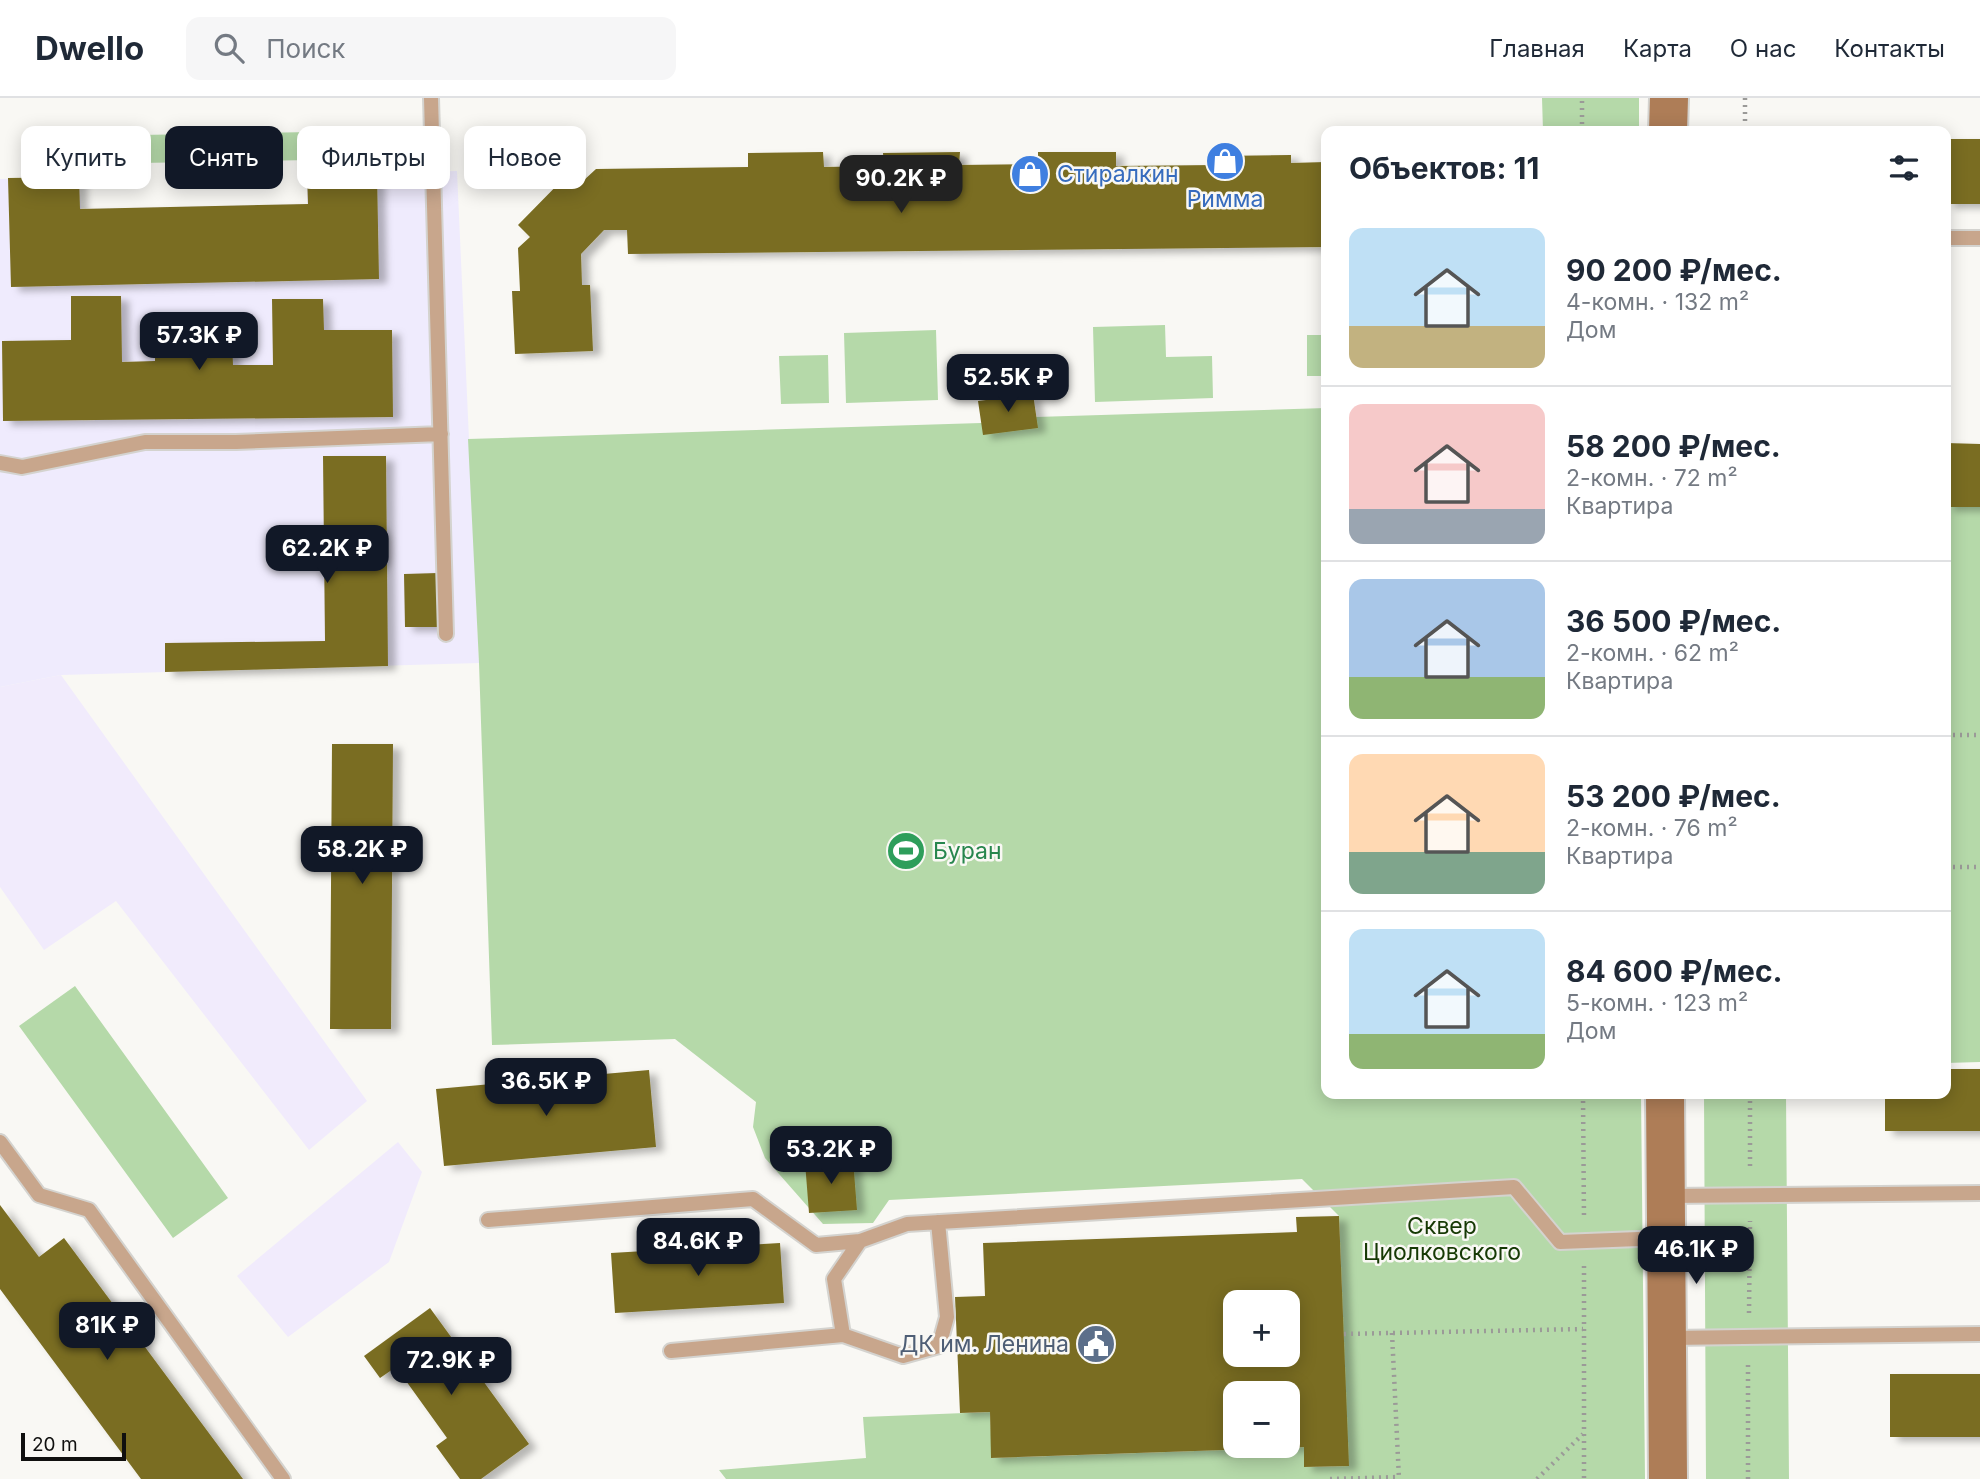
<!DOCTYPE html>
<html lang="ru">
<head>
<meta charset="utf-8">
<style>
	:root { --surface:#fff; --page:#f6f6f7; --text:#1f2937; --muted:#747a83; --line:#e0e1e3; --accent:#111827 }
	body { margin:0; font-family:Inter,sans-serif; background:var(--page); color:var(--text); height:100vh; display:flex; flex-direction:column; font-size:26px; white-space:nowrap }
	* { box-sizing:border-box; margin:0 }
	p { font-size:23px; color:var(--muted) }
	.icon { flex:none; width:38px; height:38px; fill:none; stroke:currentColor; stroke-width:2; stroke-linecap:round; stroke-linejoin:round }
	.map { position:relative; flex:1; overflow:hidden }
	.drawer { position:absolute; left:1321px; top:28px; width:630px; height:973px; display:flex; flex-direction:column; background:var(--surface); border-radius:14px; box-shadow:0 4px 18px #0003 }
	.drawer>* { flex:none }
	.top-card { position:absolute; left:21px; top:28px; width:665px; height:63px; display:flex; gap:14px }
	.buttons { position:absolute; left:1223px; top:1192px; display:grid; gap:14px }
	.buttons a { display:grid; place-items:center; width:77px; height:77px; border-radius:14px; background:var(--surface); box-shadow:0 4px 18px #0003; font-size:35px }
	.scale { position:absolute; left:21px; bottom:18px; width:105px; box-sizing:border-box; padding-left:7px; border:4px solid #10100f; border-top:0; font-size:19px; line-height:24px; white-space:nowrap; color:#10100f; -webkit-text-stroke:5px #f9f8f4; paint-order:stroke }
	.price { position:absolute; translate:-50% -60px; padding:0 16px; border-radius:14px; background:var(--accent); color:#fff; font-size:23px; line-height:46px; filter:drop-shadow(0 2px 4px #0008) }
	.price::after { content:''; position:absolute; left:50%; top:42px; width:21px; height:16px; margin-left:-10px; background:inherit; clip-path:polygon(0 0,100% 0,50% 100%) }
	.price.active { background:#222; color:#fff }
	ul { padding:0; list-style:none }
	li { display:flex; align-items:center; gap:21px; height:175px; padding:0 28px }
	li+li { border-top:2px solid var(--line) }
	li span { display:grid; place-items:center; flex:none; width:196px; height:140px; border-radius:14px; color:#555 }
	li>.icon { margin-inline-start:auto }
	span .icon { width:84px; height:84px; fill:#fffc; stroke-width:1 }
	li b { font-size:30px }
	h2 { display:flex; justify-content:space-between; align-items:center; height:84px; padding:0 28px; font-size:30px }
	.chip { padding:0 24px; border-radius:14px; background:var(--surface); box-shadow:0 4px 18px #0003; font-size:24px; line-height:63px }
	.chip.active { background:var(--accent); color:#fff }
	header { display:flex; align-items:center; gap:42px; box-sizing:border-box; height:98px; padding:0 35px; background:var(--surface); border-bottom:2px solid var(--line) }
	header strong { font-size:33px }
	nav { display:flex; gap:38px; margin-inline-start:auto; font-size:24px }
	.search { width:490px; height:63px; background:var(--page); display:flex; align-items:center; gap:18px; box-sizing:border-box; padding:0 24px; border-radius:14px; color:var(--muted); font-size:26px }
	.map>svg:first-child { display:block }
	.industrial { fill:#f1ebfc }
	.medical { fill:#efebfd }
	.green { fill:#b5d9a9 }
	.building { fill:#7a6d22; fill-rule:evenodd; filter:url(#shadow) }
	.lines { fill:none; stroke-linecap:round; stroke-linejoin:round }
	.lane-casing { stroke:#d4d3cf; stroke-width:18 }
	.secondary-casing { stroke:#d4d3cf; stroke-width:42 }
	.path { stroke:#9b9a98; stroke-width:4.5; stroke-dasharray:2 5; stroke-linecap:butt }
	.lane { stroke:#c8a68c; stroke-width:14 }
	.secondary { stroke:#ae7d57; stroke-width:38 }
	.labels { text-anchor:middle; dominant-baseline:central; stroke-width:5; stroke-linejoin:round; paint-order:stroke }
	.shop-label { font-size:23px; fill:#366cbe; stroke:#f9f8f4; text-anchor:start }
	.leisure-label { font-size:23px; fill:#27864d; stroke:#f9f8f4; text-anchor:start }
	.park-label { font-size:23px; fill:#163904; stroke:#f9f8f4 }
	.service-label { font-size:23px; fill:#4e5e75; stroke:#f9f8f4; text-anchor:end }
</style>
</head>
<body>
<header>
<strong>Dwello</strong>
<div class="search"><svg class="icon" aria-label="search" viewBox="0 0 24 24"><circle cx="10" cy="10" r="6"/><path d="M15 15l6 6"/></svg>Поиск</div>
<nav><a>Главная</a><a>Карта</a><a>О нас</a><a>Контакты</a></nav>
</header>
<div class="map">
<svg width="1980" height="1381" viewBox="0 0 1980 1381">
	<defs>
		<filter id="shadow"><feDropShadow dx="8" dy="4.5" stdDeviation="3.5" flood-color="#0004"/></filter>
	</defs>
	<rect width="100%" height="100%" fill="#f9f8f4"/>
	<!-- industrial -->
	<path class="industrial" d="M61,577L367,1003L309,1052L116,803L44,852L0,789V589Z
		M398,1044L422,1074L389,1164L288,1239L237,1178Z"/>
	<!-- medical -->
	<path class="medical" d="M457,73L479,565L61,577L0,589V81L79,79L81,111L307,106V77Z"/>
	<!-- green -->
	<path class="green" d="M1542,0H1639V33H1543Z
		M369,33L370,61L24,67V39Z
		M1165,227L1166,259L1212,258L1213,300L1095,304L1093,229Z
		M936,232L938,302L846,305L844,235Z
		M1307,237H1326V278H1307Z
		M828,257L829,305L781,306L779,258Z
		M1326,310V996H1641L1645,1381H726L719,1372L866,1360L863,1319L990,1314L992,1360L1304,1349V1369L1348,1368L1339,1118L1302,1081L889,1102L873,1125L823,1126L765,1060L753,1029L756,1004L675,941L492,947L479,565L468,341L981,325L1036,319Z
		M1946,409H1980V964L1946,965Z
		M75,888L228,1100L173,1140L19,928Z
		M1704,996H1786L1789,1381H1706Z"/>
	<!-- building -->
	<path class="building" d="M1946,41H1980V106H1946Z
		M823,54L824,69L884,68L883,55L960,54L959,67L1038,66V54H1116V68L1216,67V58L1291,57V65L1326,64V149L628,156L627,132H604L581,156L582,187H590L593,253L515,256L512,193H520L518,150L530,139L518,127L572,72L583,83L596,71L748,69V55Z
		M377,75L379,181L11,189L8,80L79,79L80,111L308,106L307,77Z
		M71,198H121L122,264L155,263V243L232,242L233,267H273L272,201H323L324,232H392L393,319L3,323L2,243L71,242Z
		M1033,296L1038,330L983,337L978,303Z
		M1946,345L1980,346V409H1946Z
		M323,358H386L388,568L165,574V545L325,543Z
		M438,475L439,529H405L404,476Z
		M332,646H393L391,931H330Z
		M1946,971H1980V1033H1885V996H1946Z
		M649,972L656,1049L444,1068L436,991Z
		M853,1061L857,1112L809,1115L805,1064Z
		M0,1107L39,1159L64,1140L243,1381H141L0,1191Z
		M1339,1118L1349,1368L1304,1369V1349L1288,1350V1295H1236V1348H1285V1350L991,1360L990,1314L960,1315L955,1199L985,1198L983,1145L1297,1134L1296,1119ZM1236,1204H1288V1256H1236Z
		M780,1145L784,1205L615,1215L611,1155Z
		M430,1210L529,1346L481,1381H460L436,1348L447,1340L396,1269L380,1280L364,1258Z
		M1890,1276H1980V1339H1890Z"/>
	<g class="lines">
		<defs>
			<path id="lane" d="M431,0L446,536
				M1946,140H1980
				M0,365L22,369L145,344H236L441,336
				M0,1044L39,1097L89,1112L283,1381
				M1666,1098L1980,1095
				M488,1122L753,1101L816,1147L860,1143L907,1126L1514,1089L1560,1144L1665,1140
				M860,1143L834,1181L843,1237L903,1258L939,1248L947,1219L938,1124
				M1670,1240L1980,1236
				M671,1253L843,1237"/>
			<path id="secondary" d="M1668,33L1669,0
				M1665,996L1668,1381"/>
		</defs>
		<!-- lane casing -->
		<use href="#lane" class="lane-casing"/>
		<!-- secondary casing -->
		<use href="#secondary" class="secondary-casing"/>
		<!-- path -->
		<path class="path" d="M1745,0V33
			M1582,33V0
			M1946,637H1980
			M1946,769H1980
			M1583,996L1584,1121
			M1750,996V1072
			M1584,1168V1381
			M1749,1215L1750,1123
			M1392,1235L1399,1381
			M1344,1236L1583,1231
			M1330,1381L1399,1379
			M1537,1381L1583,1336
			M1748,1381V1263"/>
		<!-- lane -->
		<use href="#lane" class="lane"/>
		<!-- secondary -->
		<use href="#secondary" class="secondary"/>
	</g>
	<!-- icons -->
	<defs>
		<symbol id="shop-disc" viewBox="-11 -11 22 22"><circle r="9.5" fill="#3f7fe0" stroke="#f9f8f4"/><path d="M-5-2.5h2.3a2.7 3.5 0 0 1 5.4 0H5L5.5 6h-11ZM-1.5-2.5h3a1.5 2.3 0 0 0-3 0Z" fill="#fff"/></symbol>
		<symbol id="stadium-disc" viewBox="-11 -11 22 22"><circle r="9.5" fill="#2e9e5b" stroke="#f9f8f4"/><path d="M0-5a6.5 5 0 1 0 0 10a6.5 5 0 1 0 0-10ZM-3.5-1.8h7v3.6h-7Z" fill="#fff"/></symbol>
		<symbol id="civic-disc" viewBox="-11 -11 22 22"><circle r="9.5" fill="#5c6f8a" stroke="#f9f8f4"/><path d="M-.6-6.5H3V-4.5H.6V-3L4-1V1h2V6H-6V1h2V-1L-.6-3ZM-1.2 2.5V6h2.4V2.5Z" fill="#fff"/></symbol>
	</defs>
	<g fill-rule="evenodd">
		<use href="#shop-disc" x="1203" y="41" width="44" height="44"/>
		<use href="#shop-disc" x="1008" y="54" width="44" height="44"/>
		<use href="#stadium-disc" x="884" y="731" width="44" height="44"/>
		<use href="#civic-disc" x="1074" y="1224" width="44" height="44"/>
	</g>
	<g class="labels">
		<!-- shop labels -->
		<g class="shop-label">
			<text x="1057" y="76">Стиралкин</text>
			<text x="1225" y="101" text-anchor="middle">Римма</text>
		</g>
		<!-- leisure labels -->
		<g class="leisure-label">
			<text x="933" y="753">Буран</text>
		</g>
		<!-- park labels -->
		<g class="park-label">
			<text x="1442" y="1128">Сквер<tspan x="1442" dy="26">Циолковского</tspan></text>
		</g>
		<!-- service labels -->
		<g class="service-label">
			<text x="1069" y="1246">ДК им. Ленина</text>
		</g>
	</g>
</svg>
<div class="buttons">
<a>+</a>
<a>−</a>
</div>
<div class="scale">20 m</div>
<b class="price active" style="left:901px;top:117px">90.2K ₽</b>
<b class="price" style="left:199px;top:274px">57.3K ₽</b>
<b class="price" style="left:1008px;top:316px">52.5K ₽</b>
<b class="price" style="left:327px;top:487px">62.2K ₽</b>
<b class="price" style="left:362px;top:788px">58.2K ₽</b>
<b class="price" style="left:546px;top:1020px">36.5K ₽</b>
<b class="price" style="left:831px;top:1088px">53.2K ₽</b>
<b class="price" style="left:698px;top:1180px">84.6K ₽</b>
<b class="price" style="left:1696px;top:1188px">46.1K ₽</b>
<b class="price" style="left:107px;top:1264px">81K ₽</b>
<b class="price" style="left:451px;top:1299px">72.9K ₽</b>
<div class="top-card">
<a class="chip">Купить</a>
<a class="chip active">Снять</a>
<a class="chip">Фильтры</a>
<a class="chip">Новое</a>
</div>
<section class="drawer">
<h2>Объектов: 11<svg class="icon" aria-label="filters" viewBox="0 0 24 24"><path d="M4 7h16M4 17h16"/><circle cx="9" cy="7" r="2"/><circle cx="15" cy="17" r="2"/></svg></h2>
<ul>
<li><span style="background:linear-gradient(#bfe0f5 70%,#c2b280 0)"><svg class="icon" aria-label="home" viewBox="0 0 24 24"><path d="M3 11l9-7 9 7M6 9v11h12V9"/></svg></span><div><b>90 200 ₽/мес.</b><p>4-комн. · 132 m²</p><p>Дом</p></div></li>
<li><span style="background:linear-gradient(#f6c9c9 75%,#9aa5b1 0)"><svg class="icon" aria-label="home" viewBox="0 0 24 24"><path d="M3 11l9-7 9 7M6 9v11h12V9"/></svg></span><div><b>58 200 ₽/мес.</b><p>2-комн. · 72 m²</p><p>Квартира</p></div></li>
<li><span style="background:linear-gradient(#a9c7e8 70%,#8fb573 0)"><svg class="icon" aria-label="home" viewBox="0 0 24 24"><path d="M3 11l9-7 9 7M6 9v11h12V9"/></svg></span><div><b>36 500 ₽/мес.</b><p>2-комн. · 62 m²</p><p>Квартира</p></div></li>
<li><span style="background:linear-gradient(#ffd9b3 70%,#7fa58c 0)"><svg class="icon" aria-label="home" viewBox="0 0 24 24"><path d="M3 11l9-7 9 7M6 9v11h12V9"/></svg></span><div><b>53 200 ₽/мес.</b><p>2-комн. · 76 m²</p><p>Квартира</p></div></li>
<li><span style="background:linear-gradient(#bfe0f5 75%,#8fb573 0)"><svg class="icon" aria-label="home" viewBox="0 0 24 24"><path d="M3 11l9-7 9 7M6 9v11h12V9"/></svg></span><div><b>84 600 ₽/мес.</b><p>5-комн. · 123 m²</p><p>Дом</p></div></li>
</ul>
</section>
</div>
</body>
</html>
